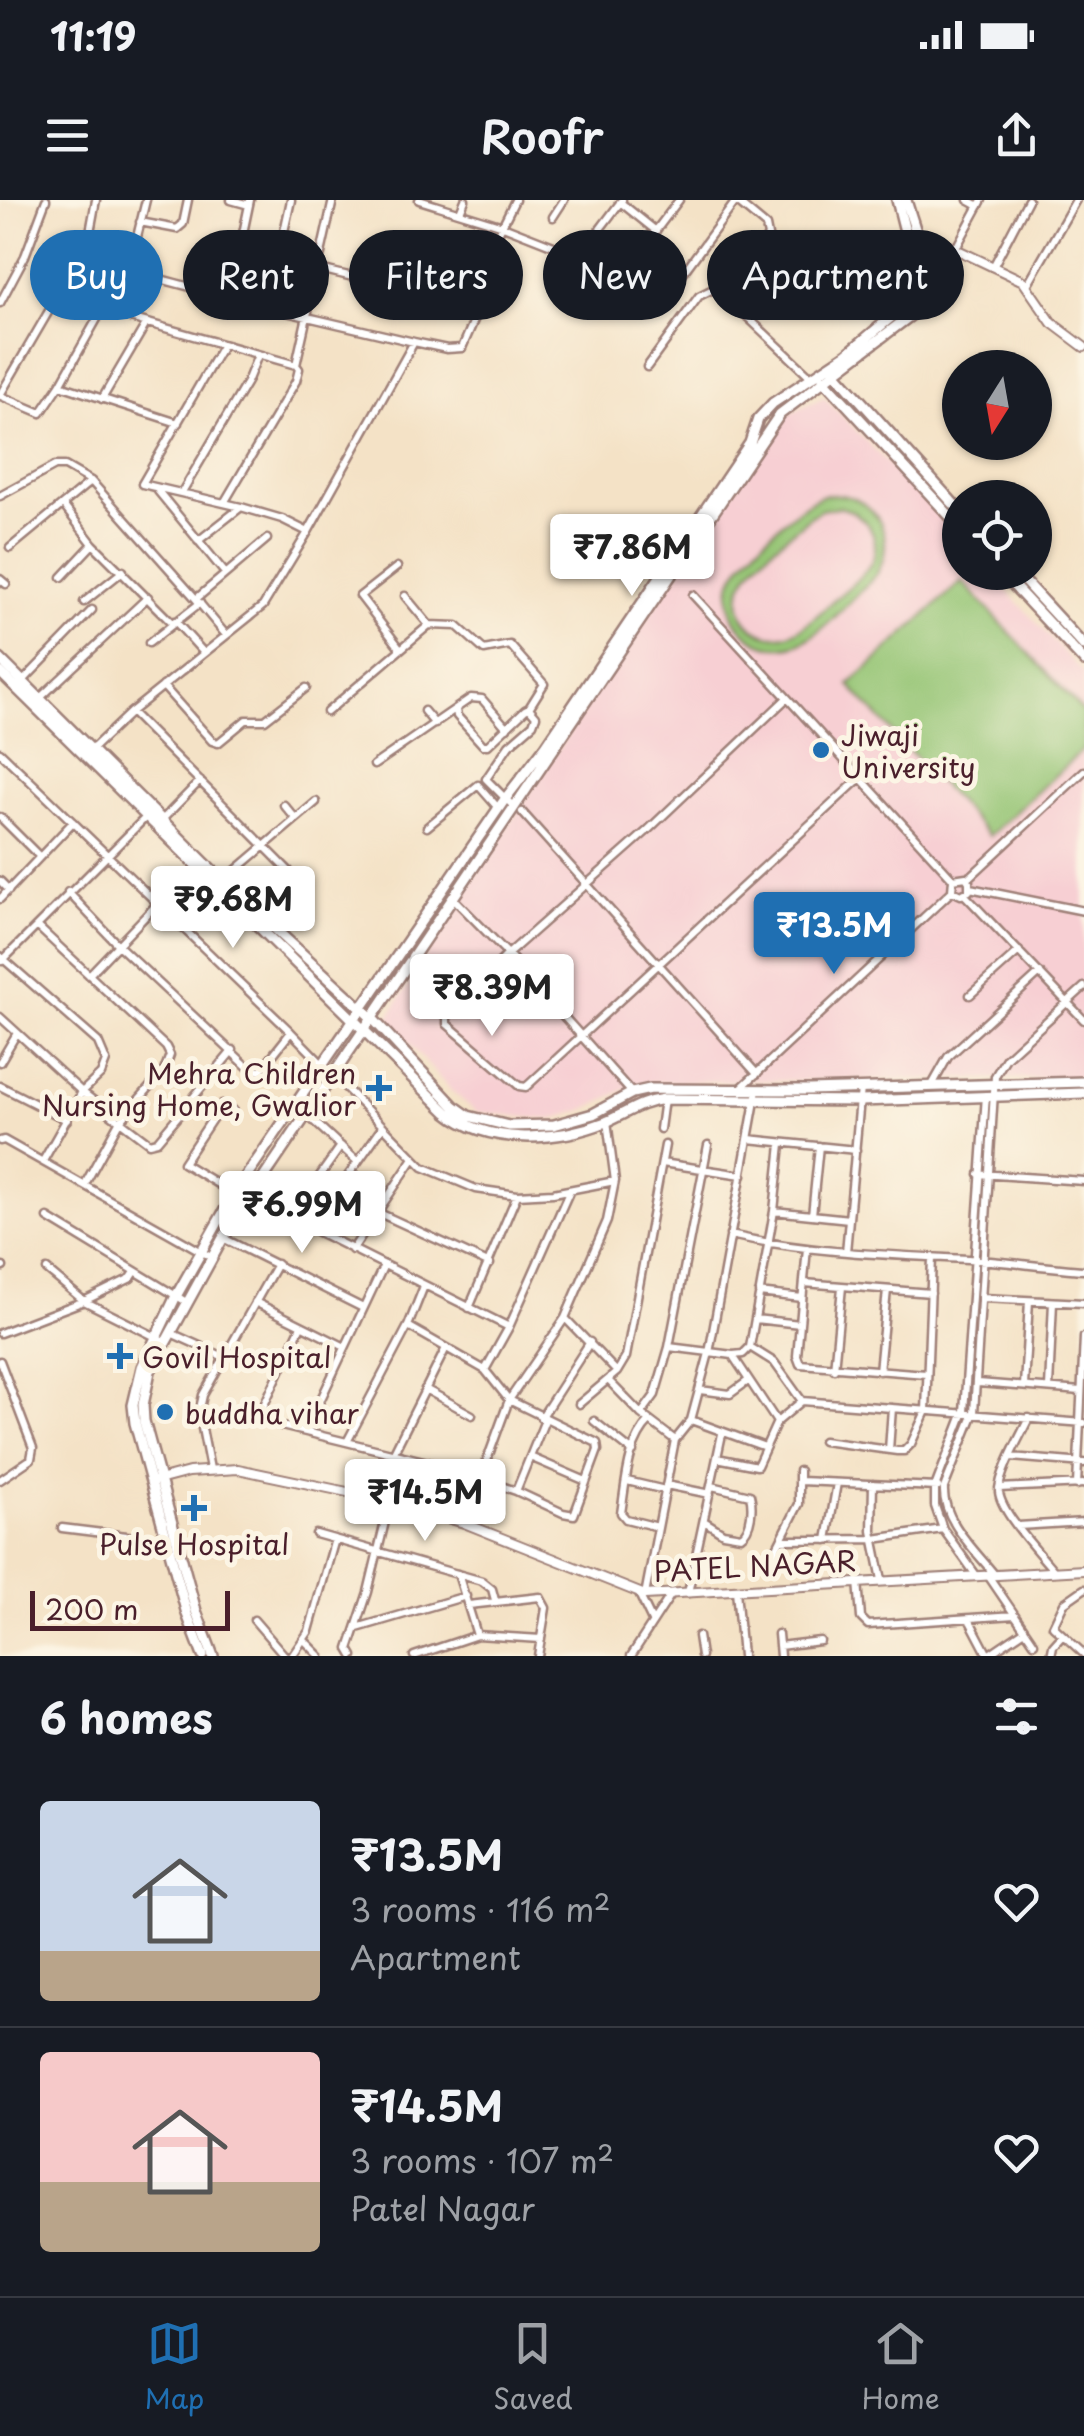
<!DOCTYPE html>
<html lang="en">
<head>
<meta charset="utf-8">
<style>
	:root { --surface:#171b24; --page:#242831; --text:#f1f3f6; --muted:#9ea1a6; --line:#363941; --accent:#1f6fb2 }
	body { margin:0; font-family:"Playpen Sans",sans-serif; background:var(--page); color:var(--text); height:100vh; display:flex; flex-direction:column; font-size:38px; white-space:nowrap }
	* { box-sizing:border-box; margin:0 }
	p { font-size:32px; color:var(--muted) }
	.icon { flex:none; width:55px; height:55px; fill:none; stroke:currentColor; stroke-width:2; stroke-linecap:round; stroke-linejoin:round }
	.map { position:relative; height:1456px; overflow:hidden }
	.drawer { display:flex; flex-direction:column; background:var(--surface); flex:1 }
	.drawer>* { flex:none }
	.hud { position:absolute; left:30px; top:30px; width:1025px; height:90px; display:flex; gap:20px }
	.needle { width:65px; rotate:191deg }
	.tools { position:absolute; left:942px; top:150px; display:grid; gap:20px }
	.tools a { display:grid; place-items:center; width:110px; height:110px; border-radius:50%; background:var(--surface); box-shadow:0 2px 8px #0004; font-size:50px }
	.scale { position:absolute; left:30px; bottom:25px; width:200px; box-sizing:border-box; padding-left:10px; border:5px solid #4a1f2b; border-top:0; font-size:28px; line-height:35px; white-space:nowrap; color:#4a1f2b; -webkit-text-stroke:8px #fcf5e5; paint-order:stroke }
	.price { position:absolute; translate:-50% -85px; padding:0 22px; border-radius:10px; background:#fff; color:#222; font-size:32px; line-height:65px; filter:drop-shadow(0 2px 5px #0008) }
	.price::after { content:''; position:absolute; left:50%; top:60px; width:30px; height:22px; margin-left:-15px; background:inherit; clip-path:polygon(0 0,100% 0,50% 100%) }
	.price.current { background:var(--accent); color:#fff }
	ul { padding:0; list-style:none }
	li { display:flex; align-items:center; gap:30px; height:250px; padding:0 40px }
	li+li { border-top:2px solid var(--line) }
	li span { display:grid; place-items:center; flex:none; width:280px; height:200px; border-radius:10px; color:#555 }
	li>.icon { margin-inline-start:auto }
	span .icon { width:120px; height:120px; fill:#fffc; stroke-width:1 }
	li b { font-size:42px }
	h2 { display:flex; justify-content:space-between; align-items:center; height:120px; padding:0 40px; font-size:42px }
	.pill { padding:0 35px; border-radius:45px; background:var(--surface); box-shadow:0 2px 8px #0004; font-size:35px; line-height:90px }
	.pill.current { background:var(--accent); color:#fff }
	.status { display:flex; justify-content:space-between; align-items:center; height:70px; padding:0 50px; background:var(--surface); direction:ltr }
	.status svg { height:28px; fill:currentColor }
	header { display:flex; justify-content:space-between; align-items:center; height:130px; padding:0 40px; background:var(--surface); font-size:45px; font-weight:600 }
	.tab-bar { display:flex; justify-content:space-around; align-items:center; height:140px; border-top:2px solid var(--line); background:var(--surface); font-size:28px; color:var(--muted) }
	.tab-bar a { display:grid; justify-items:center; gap:5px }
	.tab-bar .current { color:var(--accent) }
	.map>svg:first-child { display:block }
	.built { fill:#f7cfd3 }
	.garden { fill:#95c574; stroke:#707250; stroke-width:2.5; fill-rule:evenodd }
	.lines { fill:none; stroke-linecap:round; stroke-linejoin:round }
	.minor-casing { stroke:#9f8078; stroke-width:11 }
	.tertiary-casing { stroke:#9f8078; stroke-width:12 }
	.secondary-casing { stroke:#9f8078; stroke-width:14 }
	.minor { stroke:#fff; stroke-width:6 }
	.tertiary { stroke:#fff; stroke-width:8 }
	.secondary { stroke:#fff; stroke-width:9 }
	.poi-dot { fill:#1f6fb2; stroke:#fcf5e5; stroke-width:4 }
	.labels { text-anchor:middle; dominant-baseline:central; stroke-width:10; stroke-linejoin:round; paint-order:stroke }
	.poi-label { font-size:28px; fill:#4a1f2b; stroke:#fcf5e5; text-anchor:start }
	.street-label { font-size:28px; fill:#4a1f2b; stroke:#fcf5e5 }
</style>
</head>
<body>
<div class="status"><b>11:19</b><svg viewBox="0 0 49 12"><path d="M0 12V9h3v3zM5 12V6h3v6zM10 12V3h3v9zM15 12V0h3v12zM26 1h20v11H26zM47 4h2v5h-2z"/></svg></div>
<header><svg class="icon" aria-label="menu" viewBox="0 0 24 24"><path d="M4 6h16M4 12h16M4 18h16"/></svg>Roofr<svg class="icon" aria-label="share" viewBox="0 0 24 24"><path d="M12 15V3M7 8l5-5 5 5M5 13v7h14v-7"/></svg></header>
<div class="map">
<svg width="1084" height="1456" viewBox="0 0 1084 1456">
	<rect width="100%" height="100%" fill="#fcf5e5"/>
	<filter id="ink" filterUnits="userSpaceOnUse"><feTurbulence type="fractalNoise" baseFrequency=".01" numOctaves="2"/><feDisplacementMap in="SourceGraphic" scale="20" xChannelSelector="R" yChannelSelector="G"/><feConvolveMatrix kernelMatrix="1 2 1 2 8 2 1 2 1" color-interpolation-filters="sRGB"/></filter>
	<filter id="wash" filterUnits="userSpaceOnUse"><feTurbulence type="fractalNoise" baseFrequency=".0048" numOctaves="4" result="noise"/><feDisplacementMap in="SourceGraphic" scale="40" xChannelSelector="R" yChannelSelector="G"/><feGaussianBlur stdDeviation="2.25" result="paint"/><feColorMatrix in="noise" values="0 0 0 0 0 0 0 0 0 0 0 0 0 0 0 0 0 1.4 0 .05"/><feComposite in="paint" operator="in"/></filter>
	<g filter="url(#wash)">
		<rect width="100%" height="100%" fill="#f4e2c6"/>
		<!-- built -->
		<path class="built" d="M824,197L960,338V372L991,373L1084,474V878L652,882L631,887L581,911L550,920L477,912L451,891L387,819L471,682L589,502L787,214Z"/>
		<!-- garden -->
		<path class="garden" d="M824,295C871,289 901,334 876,375C856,394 827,430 802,442C764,461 720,425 731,384C737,359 800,303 824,295ZM838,307C867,312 887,343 867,369C858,381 844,391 833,401C813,418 790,447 760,432C751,428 744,420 741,410C729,374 786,338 810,317L821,310Z
			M962,381L1084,513V549L989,636L849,485Z"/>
	</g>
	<g filter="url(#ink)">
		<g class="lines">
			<defs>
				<path id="minor" d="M231,0L249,5
					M250,0L241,43L246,51L480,108
					M419,0L503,26L564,50L620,78L679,0
					M968,0L979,6
					M620,2L656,31
					M460,12L465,0
					M553,17L564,0
					M140,22L177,29L183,24L188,0
					M591,41L622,0
					M956,48L982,0
					M85,59L96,0
					M278,59L291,0
					M994,65L1028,0
					M129,70L146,0
					M1027,85L1076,0
					M672,88L736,1L766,26L768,36L726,97
					M0,103L25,56L46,0
					M102,110L296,165L299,169L296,181L224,303
					M296,165L333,0
					M647,167L699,96L713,89L722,93L811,177
					M60,185L178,223
					M0,195L71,73L85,59L273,109L414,142L447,149L462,148L485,95L498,34L515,0
					M1,196L41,213L60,185L125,69
					M102,199L146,124
					M158,291L225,373
					M182,292L247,182L258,155
					M0,296L55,266H65L91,281
					M63,305L93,344L172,423
					M308,332L414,142
					M198,341L240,308
					M10,348L91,281L196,399
					M397,367L360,396L400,448
					M62,377L93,344
					M0,379L6,384
					M693,395L953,679L952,691L961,695L969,691V682L966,677L953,679
					M84,402L123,371
					M175,421L204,453
					M429,425L457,426L484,450L510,445L544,484L529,508
					M226,435L196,399L267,339
					M149,443L200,403
					M23,481L92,410
					M163,486L212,541L218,543L246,520H265L306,488
					M40,498L148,397
					M786,499L648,630L508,754L447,815V824L519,886L526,887L859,579
					M456,510L457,516L483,545H488L525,510L529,508L536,516L533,524L509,545L486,579L514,607
					M424,511L435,524
					M131,512L289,671L250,705
					M327,512L429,425L405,396
					M0,552L291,832L423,967L476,989L517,995L553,993L615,981
					M89,552L131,512L263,406L308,332L282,319L241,307L142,284L222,146
					M374,565L471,498L482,499L507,528
					M284,605L296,619
					M522,612L757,874
					M0,617L40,657
					M159,623L200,581
					M427,627L478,585L499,609
					M968,679L1084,571
					M0,681L9,690
					M222,682L316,602
					M970,688L1084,711
					M68,692L118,745L250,869L260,871L291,832
					M964,694L1084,820
					M453,698L508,754L632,893
					M0,699L73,622
					M37,726L166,847L170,855L164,871L119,922L85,984
					M0,756L98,842L106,861L101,874L82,892L43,961
					M2,761L146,617
					M89,775L157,704
					M970,795L1019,751
					M0,817L82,892L149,943L157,941L233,850
					M0,862L17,833
					M0,886L67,920
					M931,887L948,857L1040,773
					M741,888L952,691
					M233,910L222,904L183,963L234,994L290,1018L509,1127
					M306,914L358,962
					M660,929L664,899
					M749,939L856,950
					M0,941L4,940L211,1057
					M662,963L742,975
					M979,974L1084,981
					M774,1011L849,1019
					M377,1012L490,1064
					M812,1015L819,946
					M48,1018L188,1103
					M290,1018L341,946
					M311,1029L383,926
					M730,1035C808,1053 888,1055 968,1059C1007,1062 1046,1067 1084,1070
					M223,1038L363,1108
					M807,1048L797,1156L800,1164L926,1174
					M352,1050L414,958
					M846,1052L861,888
					M0,1068L3,1067
					M47,1070L84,1101L131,1078L135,1072
					M804,1083L931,1093
					M759,1093L802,1098
					M982,1098L1084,1103
					M255,1102L345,1147
					M469,1108L517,995
					M565,1118L617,1172
					M755,1119L800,1124
					M0,1133L84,1101L166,1142
					M171,1133L224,1157
					M669,1147L733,1155L743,1154L750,1147L774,1011L781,944
					M750,1147L774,1162L802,1201
					M733,1156L777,1222
					M0,1161L33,1248L31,1259L0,1280
					M834,1169L842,1087
					M485,1170L509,1127L570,990
					M879,1171L887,1090
					M608,1180L641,1214L675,1240
					M978,1183L1081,1191
					M1024,1186L1029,1101
					M1049,1188L1053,1102
					M425,1189L472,1215
					M700,1190L730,1194L748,1181
					M579,1204L617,1172L626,1157L665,945
					M199,1213L203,1195L277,1064
					M641,1214L655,1195L669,1147L708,945
					M541,1218L590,1142
					M1029,1218C1021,1235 998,1275 999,1292C1001,1313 1040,1354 1054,1371
					M257,1220L301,1126
					M691,1220L765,1247
					M594,1221L633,1252
					M650,1221C627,1243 626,1283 621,1313L626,1319L658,1327
					M306,1231L383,1067
					M348,1240L408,1126
					M823,1241L897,1251H904L911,1244L926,1211L932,1058
					M889,1250L892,1208
					M394,1252L446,1148
					M530,1257L586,1281
					M1011,1257L1084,1263
					M717,1258L757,1266L777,1222L802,1201L1084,1223
					M210,1269L199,1213L257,1220L440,1265L516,1291L563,1313L574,1315L598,1250L597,1243L509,1200L485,1170L408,1126L424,1086
					M627,1281L665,1290
					M800,1281L938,1287
					M873,1284L872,1331L882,1380
					M666,1285L710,1294
					M1077,1285L1084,1137
					M999,1288L1084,1284
					M516,1291L545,1220
					M704,1321L723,1333L741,1336C752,1329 753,1306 750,1295L712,1286
					M464,1323L509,1200L565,1118L607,1021L615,981L607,921
					M1018,1326L1084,1322
					M62,1328L167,1341
					M316,1334L482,1381L492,1389L495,1400
					M783,1340L874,1339L943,1329
					M827,1340L837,1283
					M771,1359L799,1304V1271
					M458,1374L477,1435
					M987,1374L1034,1443
					M994,1374C975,1350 942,1320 944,1288L974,1213L995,876L1006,858L1084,787
					M976,1375L943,1329L935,1306V1287L964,1212L986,895
					M858,1381L861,1418L868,1425L1015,1415
					M1084,1389L1064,1403L1053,1426L1084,1454
					M736,1390L742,1456
					M688,1393L722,1234
					M639,1394L652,1421
					M645,1395L675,1240L691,1220L709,1153L757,890
					M469,1405L540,1397L546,1408L538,1456
					M969,1419L988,1455
					M254,1420L285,1456
					M357,1428L466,1396
					M778,1434L780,1456
					M698,1436L701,1456
					M305,1441L320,1456
					M779,1446L820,1441
					M988,1455L1025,1430
					M292,1456L309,1431L335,1339
					M353,1456L349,1449L368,1392L390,1301
					M414,1456L477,1435L541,1439
					M631,1456L670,1396
					M1051,1456L1053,1446L1062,1436"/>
				<path id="tertiary" d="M910,45L929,41L943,43L1023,81L1052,123L1084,147
					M151,1282L189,1272L238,1269L390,1301L464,1323L645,1395L1084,1370"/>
				<path id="secondary" d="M834,171L960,311
					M823,179L960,327
					M1001,372L1084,461
					M1016,372L1084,446
					M0,459L223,681L373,819L454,906L468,916L509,926L554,925L593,914L632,893L650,889L809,890L1084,882
					M0,472L447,912C489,946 558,941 606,922C627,913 640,902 664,899L861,901L1084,893
					M203,1456L187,1414L135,1223L133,1205L142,1167L175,1098L234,994L505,599L546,546L750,243L758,219L773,203L847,154L914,98L917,79L897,0
					M213,1456L196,1411L144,1221L143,1205L150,1171L223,1038L780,214L914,113C938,80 916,36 906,0"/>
			</defs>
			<!-- minor casing -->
			<use href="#minor" class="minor-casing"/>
			<!-- tertiary casing -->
			<use href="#tertiary" class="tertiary-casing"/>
			<!-- secondary casing -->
			<use href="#secondary" class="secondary-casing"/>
			<!-- minor -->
			<use href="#minor" class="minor"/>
			<!-- tertiary -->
			<use href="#tertiary" class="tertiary"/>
			<!-- secondary -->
			<use href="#secondary" class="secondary"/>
		</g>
	</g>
	<!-- markers -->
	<g class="poi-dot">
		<circle cx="821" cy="550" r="10"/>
		<path d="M374 873h10v10h10v10h-10v10h-10v-10h-10v-10h10z"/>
		<path d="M115 1141h10v10h10v10h-10v10h-10v-10h-10v-10h10z"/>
		<circle cx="165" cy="1212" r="10"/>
		<path d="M189 1293h10v10h10v10h-10v10h-10v-10h-10v-10h10z"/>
	</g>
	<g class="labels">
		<!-- poi labels -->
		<g class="poi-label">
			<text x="841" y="534">Jiwaji<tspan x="841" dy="32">University</tspan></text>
			<text x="356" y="872" text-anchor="end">Mehra Children<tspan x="356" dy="32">Nursing Home, Gwalior</tspan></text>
			<text x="142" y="1156">Govil Hospital</text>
			<text x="185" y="1212">buddha vihar</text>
			<text x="194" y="1343" text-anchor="middle">Pulse Hospital</text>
		</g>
		<!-- street labels -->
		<g class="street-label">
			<text transform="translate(755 1365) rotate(-3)">PATEL NAGAR</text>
		</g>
	</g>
</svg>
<div class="tools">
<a><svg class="needle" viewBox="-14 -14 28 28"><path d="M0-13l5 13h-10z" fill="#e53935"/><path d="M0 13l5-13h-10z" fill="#9ea1a6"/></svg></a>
<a><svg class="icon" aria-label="locate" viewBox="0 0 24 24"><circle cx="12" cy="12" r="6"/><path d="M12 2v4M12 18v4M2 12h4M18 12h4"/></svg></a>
</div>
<div class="scale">200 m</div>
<b class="price" style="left:632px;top:399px">₹7.86M</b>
<b class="price" style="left:233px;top:751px">₹9.68M</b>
<b class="price current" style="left:834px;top:777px">₹13.5M</b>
<b class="price" style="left:492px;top:839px">₹8.39M</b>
<b class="price" style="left:302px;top:1056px">₹6.99M</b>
<b class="price" style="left:425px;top:1344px">₹14.5M</b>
<div class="hud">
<a class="pill current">Buy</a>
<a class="pill">Rent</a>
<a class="pill">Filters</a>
<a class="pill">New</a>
<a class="pill">Apartment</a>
</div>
</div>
<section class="drawer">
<h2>6 homes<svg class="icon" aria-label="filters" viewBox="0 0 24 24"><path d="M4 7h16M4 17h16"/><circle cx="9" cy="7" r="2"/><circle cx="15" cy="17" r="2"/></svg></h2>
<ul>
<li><span style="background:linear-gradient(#c9d6e8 75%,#b9a48a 0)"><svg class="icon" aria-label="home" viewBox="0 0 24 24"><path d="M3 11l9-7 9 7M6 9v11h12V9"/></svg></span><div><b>₹13.5M</b><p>3 rooms · 116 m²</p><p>Apartment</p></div><svg class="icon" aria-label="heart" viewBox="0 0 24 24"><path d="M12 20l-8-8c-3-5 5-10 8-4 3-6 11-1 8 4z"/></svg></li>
<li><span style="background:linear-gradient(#f6c9c9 65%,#b9a48a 0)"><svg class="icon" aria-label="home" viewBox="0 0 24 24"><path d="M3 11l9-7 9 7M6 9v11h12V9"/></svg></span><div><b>₹14.5M</b><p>3 rooms · 107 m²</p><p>Patel Nagar</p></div><svg class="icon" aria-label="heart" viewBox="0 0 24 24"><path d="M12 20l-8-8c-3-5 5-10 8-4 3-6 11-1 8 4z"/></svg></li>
</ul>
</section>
<nav class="tab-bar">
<a class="current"><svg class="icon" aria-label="map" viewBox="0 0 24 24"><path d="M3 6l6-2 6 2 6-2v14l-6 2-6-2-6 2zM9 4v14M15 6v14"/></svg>Map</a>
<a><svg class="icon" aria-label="saved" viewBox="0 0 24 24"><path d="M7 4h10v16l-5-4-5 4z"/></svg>Saved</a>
<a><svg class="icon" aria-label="home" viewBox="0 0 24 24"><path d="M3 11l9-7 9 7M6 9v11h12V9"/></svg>Home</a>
</nav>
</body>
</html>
